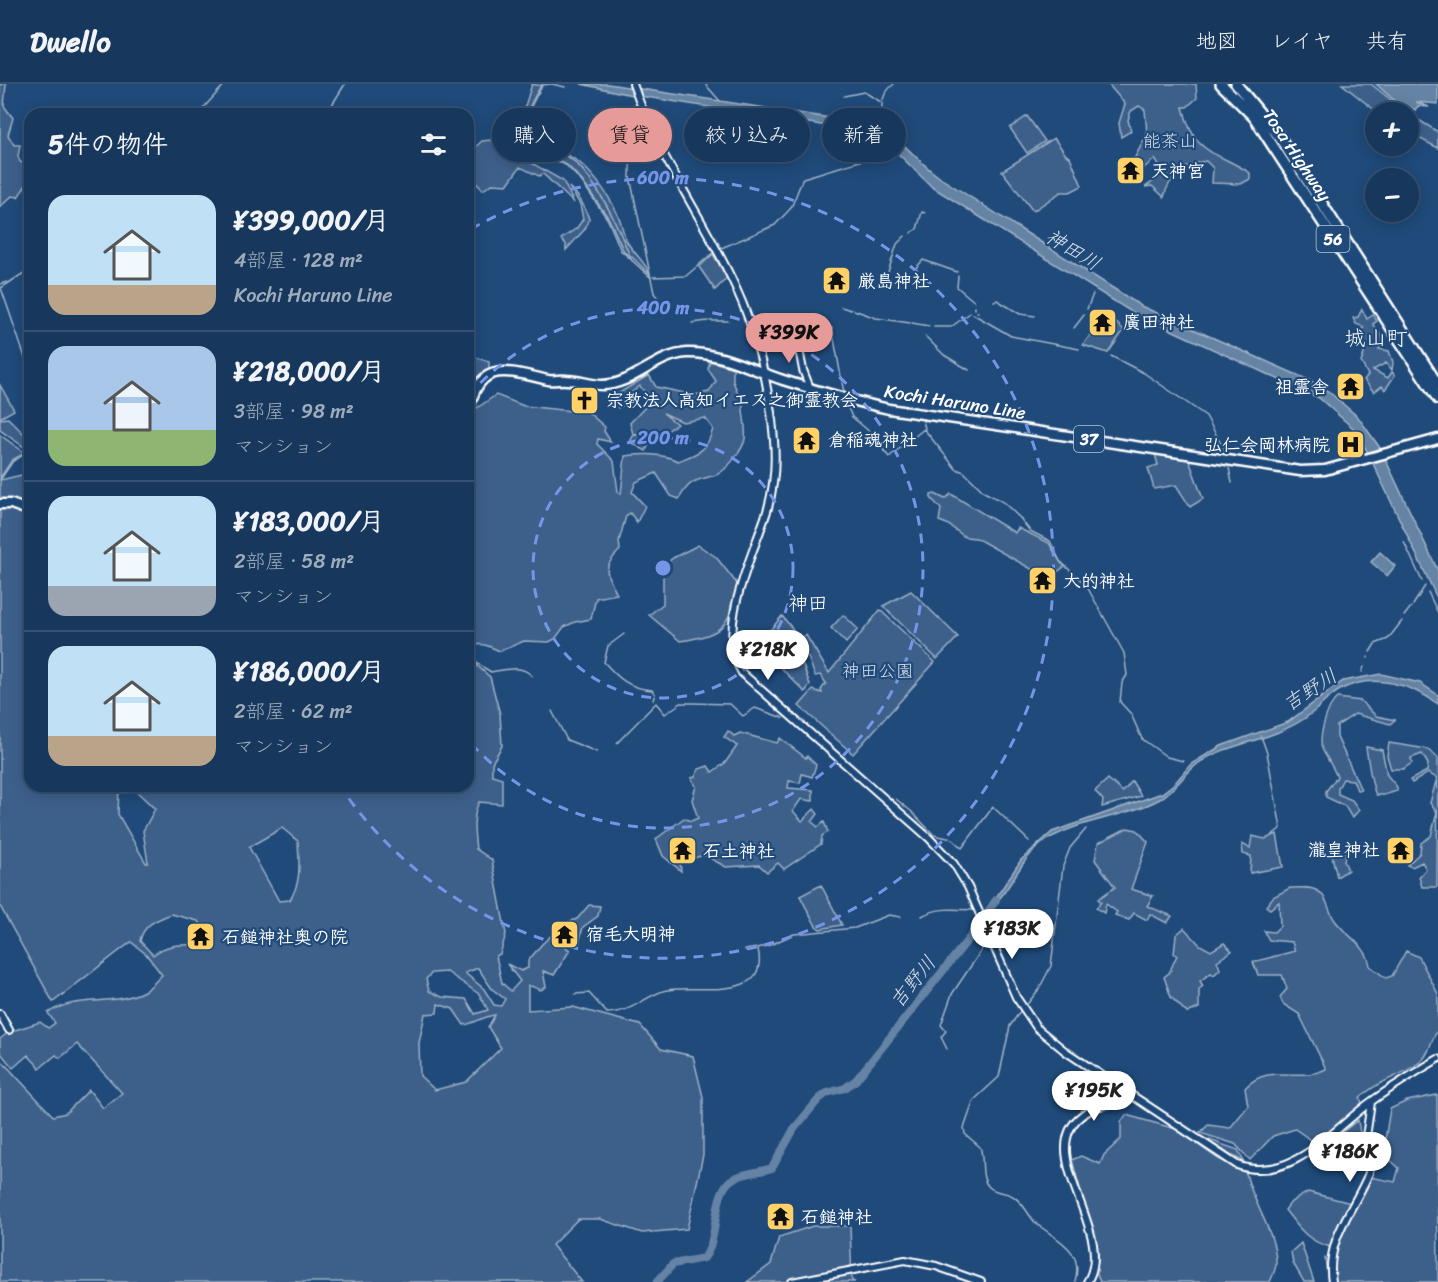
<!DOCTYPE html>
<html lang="ja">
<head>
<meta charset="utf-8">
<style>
	:root { --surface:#17385c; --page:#244365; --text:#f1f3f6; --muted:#9eacbb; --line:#365272; --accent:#e69b98 }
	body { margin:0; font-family:Sriracha,"Klee One",sans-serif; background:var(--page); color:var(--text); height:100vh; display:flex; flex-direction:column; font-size:22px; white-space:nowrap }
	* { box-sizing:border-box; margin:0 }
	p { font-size:20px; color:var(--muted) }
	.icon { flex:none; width:33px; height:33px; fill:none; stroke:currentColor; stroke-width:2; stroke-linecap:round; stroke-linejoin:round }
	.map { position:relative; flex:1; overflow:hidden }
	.sheet { position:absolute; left:24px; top:24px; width:450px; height:684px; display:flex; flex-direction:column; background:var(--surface); border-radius:18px; box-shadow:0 3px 15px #0003,0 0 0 2px var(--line) }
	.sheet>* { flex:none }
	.guide { position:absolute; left:492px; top:24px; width:570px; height:54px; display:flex; gap:12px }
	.fabs { position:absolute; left:1365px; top:18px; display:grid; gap:12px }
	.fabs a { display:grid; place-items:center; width:54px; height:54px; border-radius:50%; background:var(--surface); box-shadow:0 3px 15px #0003,0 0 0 2px var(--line); font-size:30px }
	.price { position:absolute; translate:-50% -51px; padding:0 14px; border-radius:21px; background:#fff; color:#222; font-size:20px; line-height:39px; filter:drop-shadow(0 2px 3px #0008) }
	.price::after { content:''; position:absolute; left:50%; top:36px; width:18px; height:14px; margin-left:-9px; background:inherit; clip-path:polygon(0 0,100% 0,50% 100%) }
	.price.active { background:var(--accent); color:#111 }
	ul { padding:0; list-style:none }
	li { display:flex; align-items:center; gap:18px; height:150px; padding:0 24px }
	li+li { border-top:2px solid var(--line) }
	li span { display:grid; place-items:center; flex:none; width:168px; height:120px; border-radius:18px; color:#555 }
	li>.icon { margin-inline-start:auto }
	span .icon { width:72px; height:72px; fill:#fffc; stroke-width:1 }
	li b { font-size:26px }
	h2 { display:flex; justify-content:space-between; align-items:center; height:72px; padding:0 24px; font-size:26px }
	.chip { padding:0 21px; border-radius:27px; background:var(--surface); box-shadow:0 3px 15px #0003,0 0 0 2px var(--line); font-size:21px; line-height:54px }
	.chip.active { background:var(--accent); color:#111 }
	header { display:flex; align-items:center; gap:36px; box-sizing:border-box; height:84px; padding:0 30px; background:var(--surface); border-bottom:2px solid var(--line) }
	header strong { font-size:28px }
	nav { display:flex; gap:33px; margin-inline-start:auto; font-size:21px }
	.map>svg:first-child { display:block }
	.green { fill:#3c618b; stroke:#9eb0c5; stroke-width:1.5; fill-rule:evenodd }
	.water { fill:#6583a4; stroke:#a3b5c8; stroke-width:1.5 }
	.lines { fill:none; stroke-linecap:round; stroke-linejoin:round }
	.stream { stroke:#a3b5c8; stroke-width:1.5 }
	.river { stroke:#6583a4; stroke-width:8 }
	.minor-casing { stroke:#fff; stroke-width:10 }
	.major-casing { stroke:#fff; stroke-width:13 }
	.highway-casing { stroke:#fff; stroke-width:14 }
	.minor { stroke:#1f4a7a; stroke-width:6 }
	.major { stroke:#1f4a7a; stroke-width:8 }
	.highway { stroke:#1f4a7a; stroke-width:9 }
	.ring { fill:none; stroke:#7795e8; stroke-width:3; stroke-dasharray:10 8 }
	.labels { text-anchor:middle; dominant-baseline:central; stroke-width:4.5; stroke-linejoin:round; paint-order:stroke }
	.shield { fill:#1f4a7a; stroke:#bcc9d7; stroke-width:1.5 }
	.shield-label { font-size:16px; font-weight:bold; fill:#fff }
	.park-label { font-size:18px; fill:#d8dfe8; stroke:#1f4a7a }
	.street-label { font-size:18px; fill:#fff; stroke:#1f4a7a }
	.poi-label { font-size:18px; font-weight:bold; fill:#fff; stroke:#1f4a7a; text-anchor:start }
	.water-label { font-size:20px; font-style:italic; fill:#d8e0e8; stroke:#1f4a7a }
	.neighbourhood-label { font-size:20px; fill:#fff; stroke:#1f4a7a }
	.quarter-label { font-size:21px; fill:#fff; stroke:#1f4a7a }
	.centre { fill:#7795e8; stroke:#1f4a7a; stroke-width:3 }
	.ring-label { font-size:18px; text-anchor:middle; font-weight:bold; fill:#7795e8; stroke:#1f4a7a; stroke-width:4.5; stroke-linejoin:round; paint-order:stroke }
</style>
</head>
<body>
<header>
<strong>Dwello</strong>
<nav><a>地図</a><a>レイヤ</a><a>共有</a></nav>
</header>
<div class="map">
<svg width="1438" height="1198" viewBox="0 0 1438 1198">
	<rect width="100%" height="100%" fill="#1f4a7a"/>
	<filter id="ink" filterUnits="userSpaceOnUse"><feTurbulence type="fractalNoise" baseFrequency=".0167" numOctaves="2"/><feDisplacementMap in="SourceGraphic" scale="12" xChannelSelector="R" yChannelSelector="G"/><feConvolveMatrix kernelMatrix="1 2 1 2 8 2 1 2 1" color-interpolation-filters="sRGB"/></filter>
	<g filter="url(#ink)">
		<!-- green -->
		<path class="green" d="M0,0H6L4,22L13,34L8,51L14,61H20L18,72L20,78L30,82V95L18,113L12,112L0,123Z
			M532,0L542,2C537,12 524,30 529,41C537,61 564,66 580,79C596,93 612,115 620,136C622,143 624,151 627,158C633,168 648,181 650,191L631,172L621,167L608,136L582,98L567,82L535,65L519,41Z
			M1108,0H1196L1197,14L1187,23H1183C1194,72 1215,66 1250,89V95L1241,100L1212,99L1213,84L1206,77C1186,80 1169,92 1164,113L1152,102L1145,103L1164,90L1155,75L1136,90L1131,81L1147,50L1145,26L1139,22L1131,27L1128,36L1131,47L1121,53L1119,39L1125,20Z
			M1342,0H1371L1406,28H1377Z
			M1409,30L1438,48V64L1409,49Z
			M1027,32L1045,57L1027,69L1010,44Z
			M1054,54L1066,71L1070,73L1082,102L1070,108H1061L1033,127L1002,87Z
			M491,56L500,63L508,58L528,77L563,97L574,119L543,90L539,92L520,83L507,101L492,100L483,106L468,90V70L482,57Z
			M569,103C579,111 585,122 589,135L585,145L566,166V160L561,155L577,144L583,135L580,120Z
			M713,170L727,194L715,206L699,183Z
			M1362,225L1367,235L1373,231L1377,237L1373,240L1383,255L1379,265L1389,267L1393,278L1392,286L1386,279L1373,286L1388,294L1392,288L1395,291L1385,306L1382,302L1374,308L1364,296L1368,291L1361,278C1366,269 1366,257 1358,249L1364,243L1356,240L1353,234L1358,233Z
			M1111,234L1124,246L1108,269L1083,261L1094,246L1102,249Z
			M468,254L475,273L489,278V287L468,311Z
			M710,277L733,284V297L739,312L743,313C741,327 747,341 745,355C743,366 726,387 716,391C696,397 691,394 679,415L671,412L656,389L636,398L632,408L645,422L637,438L630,429L626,432L619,457L620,466C601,485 606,488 617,510L596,514L591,535L575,538L564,543L555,555L549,558L524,557L500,567C487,562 480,556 468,566V325L474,326L496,311L524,322L572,327L576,318L605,343L604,347L611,358L598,355L597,360L614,377L618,408L621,410L625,372C644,370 661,369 678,377C699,369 706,368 713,345L705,334L683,338L663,329L677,340L649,360L646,367L630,358L633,352L642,349L633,350L630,339L651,317L640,302L630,310L633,316L618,324L614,312L649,291L656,303L694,311L709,308L716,297L708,285Z
			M0,301L14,326L0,334Z
			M8,334L30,356V364L27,365L0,346V335Z
			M0,351L25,369L12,376L0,394Z
			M1155,370L1189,376L1203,415L1190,423L1176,401L1154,405L1148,384L1158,381Z
			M30,389V702H119L118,730L146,779H148L143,747L155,725L131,702H468V574L490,593L500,630L502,662L492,679V691L502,694V720L479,718C472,732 474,749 476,765L492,776L506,850L500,870L496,872L502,899L511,907L520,897L507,880L521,887L528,884V877L542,860L565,839L577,835L589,821L600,822L598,832L583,843L579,859L572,854L565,863L570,866L554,891L543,887L546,903L541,906L528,901V926L573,923L640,941L661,965L693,972L703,1013V1071L687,1145L642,1149L600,1135H578L552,1161L582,1198H0V975L53,1032L66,1029L89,1006L103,1024L122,1009L77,960L60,974L56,971L40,984L28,971L13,984L0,968V955L9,948L40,938L48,944L55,939L48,929C77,910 114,923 144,907C151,904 156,896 162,891L146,870L131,858L53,918L0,822V423L3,422L0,415V396ZM282,744L298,757C299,779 302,796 290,816L279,817L249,763ZM171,830L198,837L205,844V861C186,861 168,858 153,871L140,857C143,840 157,836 171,830ZM478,884L492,905L505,915L501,922L494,921L484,905L465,889ZM447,888L479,910L488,926L475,930L466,915L442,913L429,907L426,895L432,889ZM438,920L453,925L464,941C476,939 484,932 495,931L488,943L501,964L466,998L435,1006L420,992L419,959L425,930L437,929Z
			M935,410L945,415L951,410L1015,449L1018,444L1049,459L1061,479L1065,482L1051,493L1049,497L1043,492L1037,494L1033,490L1035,487L976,454L965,453L947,440L939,437L941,425L931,414V411Z
			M698,461L716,473L738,501C728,543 725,550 680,557L649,531L663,520V482L673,474Z
			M911,507L958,553L937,575L883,522Z
			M880,526L935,578L853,670L799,622L813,606L822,609L821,606L826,599L820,591L815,592L808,573L802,574L803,553L806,551L829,589Z
			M843,531L858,545L846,559L831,544Z
			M782,532L800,554L799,570L810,601L805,608L758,561Z
			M1337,614L1361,617L1376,632L1395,636L1390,640L1355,630L1337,642V653L1361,706H1357L1353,696L1343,695L1338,704V710L1352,716L1359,726L1352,734L1345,722L1326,713V707L1337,693C1333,683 1328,676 1323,667C1317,655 1327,622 1337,614Z
			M728,647L734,652L740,649L777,659L780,654L806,674L807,672L816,681L812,693L802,690L800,699L789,697L788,704L813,706V717L801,715L793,727L802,737L814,725L818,730L812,738L818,743L824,738L828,748L822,752L821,760L784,785L778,779L767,788L759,781L726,783L704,771L680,778L681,787L663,772L656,755L684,734L691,737L698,734L692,716L696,702L691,694L695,693L699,685L708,682L712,688L725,679L737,662L724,653Z
			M1389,659L1427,665L1438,674L1437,803H1422L1419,793L1426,785L1422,778L1412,783L1407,781L1420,769L1421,759L1431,752L1437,728L1430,719L1437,694L1428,689L1412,699L1410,696L1427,687L1428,680L1422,670L1411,674L1412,679L1403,685H1391L1387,672Z
			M1366,663L1382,666L1387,691L1397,703V707L1384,711H1376C1371,700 1368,676 1366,663Z
			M1108,695L1123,708L1132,697L1141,712L1102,723L1103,716L1095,707Z
			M1127,744L1137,746L1148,758L1131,805L1153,812L1147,822L1172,832L1167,839L1150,830L1147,836L1134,829L1129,836L1115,831L1117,828L1106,820L1104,829L1096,824L1101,818L1098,815L1115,803L1095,776L1098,759Z
			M1277,750L1283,783L1250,789L1251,772L1243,770L1242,760L1250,764L1252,752L1265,755Z
			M1346,767L1344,777L1348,786L1337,793L1332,772Z
			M821,801L842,841L820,845L816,842L800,812Z
			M1290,804C1299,804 1310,802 1318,807C1327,812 1328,826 1334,835C1346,853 1367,860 1370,882L1386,894L1392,892L1406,867L1419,873L1438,910V946C1430,956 1430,971 1420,978C1401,993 1376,997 1360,1014L1362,1019L1315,1059L1295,1045L1273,1052L1250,1076L1235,1060L1200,1049L1208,1041L1230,1044L1248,1022L1245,1004C1269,978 1298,999 1326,985L1299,930L1283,920L1280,913L1287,905L1282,891H1258L1253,878L1295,867L1292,858L1269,856L1264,847L1274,848L1280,842L1279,818L1270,825L1266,822L1273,813Z
			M1184,844L1200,861L1211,867L1224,859L1232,867L1217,877L1220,885L1214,891L1211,889L1200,897L1203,902L1199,905V924L1187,929L1171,913L1164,893L1169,889L1177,871L1174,870L1176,851Z
			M1437,1011L1438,1198H1334C1329,1159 1352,1126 1370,1093L1395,1098L1399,1084L1388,1074H1374L1384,1062L1390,1025L1407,1017Z
			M1126,1031L1176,1045L1217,1074L1246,1089C1252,1118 1277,1150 1276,1180C1276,1185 1272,1193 1270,1198H1100L1097,1190L1098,1168L1072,1076L1081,1072L1100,1080L1104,1071L1121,1055V1038Z
			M1358,1036L1361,1056L1345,1063L1327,1060Z
			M1201,1053L1238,1066L1244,1078Z
			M1308,1108L1351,1119L1340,1137L1331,1163C1308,1158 1299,1144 1285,1126L1291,1118Z
			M813,1142H850L852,1197L855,1198H747L771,1180L779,1153Z
			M1301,1159L1314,1198H1304L1293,1179L1291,1168Z"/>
		<!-- water -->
		<path class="water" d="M581,0H608L877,41C902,54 918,79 942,95L1141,222L1311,297L1328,307L1358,333L1380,364L1438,487V516L1366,365L1353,344L1319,314L1130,227L932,103L878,50L627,10Z
			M1376,0H1438V20L1416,18L1429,23L1418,22L1415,26L1395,17Z
			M1380,468L1395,482L1387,492L1371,478Z
			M1381,590L1420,599L1438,611V620C1410,600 1372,588 1340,606C1329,612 1321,622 1312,629C1301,638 1289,644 1276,649C1251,659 1223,663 1200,678C1185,689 1176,705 1160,715C1123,735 1076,735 1041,760C1018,778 1010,809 987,827L1021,776L1052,748L1162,709L1175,699L1191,680L1221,662L1288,638L1343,597Z"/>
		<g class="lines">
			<!-- stream -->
			<path class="stream" d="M542,0C536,11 523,29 527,43C536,65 567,66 581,84C605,112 618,143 632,177
				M552,0L565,3
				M705,0L720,17
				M542,1L551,0
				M844,12L864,8L881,18
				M330,24L345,0
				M631,25L630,93L654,209L665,224
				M198,30L225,0
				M887,48C881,29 877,13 894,0
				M533,60L568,82L582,97L609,135L625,170L650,193
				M911,149L917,145L922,128L925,129
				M719,165L775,141L791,124L803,94L880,71L888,72
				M30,185L1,204L30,288
				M915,185L923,176L957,188
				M888,188L897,160L905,152
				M958,192L957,203L975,218
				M653,193L686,192L715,167
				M0,200L7,198
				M994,217L997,216L1020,230L1035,232
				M841,223L851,226
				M975,225V223
				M1087,225L1093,210
				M854,226L876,234L910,239
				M977,228H978
				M973,230L1011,252L1079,265
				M815,231L832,244L844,309
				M710,237H728
				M692,239L708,237
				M912,239L929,242
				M934,243H951L970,229
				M1074,244L1084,231
				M783,247L785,248
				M925,252L944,271L969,286
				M1111,272L1144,289L1206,332L1227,371
				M848,324L852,333L870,348L889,373L924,345L956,385L964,388L984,408L1003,418L1020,434L1030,447L1050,457L1060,477L1086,501L1124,569L1127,591L1122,599L1120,618L1131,630L1142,655L1167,673L1183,677
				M923,337L925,344
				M1229,384L1232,399
				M0,396L13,377L30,367
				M1404,458L1422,497
				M1428,508L1438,529
				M1413,521L1425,502
				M1404,532L1411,523
				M624,550L608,562L604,578C619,595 629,604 652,606L655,610L653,616
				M1370,568L1375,560L1388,555L1402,537
				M1368,574V573
				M475,578L491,588C506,586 521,580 532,592
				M1362,588L1364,583
				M552,627L567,656L597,668
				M1261,652L1267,669L1281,744L1271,752
				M617,659L656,619L665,630L681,619H692L730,620L743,632L755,624L783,634
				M896,715L912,728L934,751L952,755L962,764L993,723L1029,757
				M922,832C937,823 956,825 972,826
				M745,866L768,862L794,850L855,844L889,831L901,833
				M575,910L589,909L607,929C633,928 642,914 663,907C689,898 771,922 758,865
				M1025,923L1039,905L1051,882L1063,782L1070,764L1086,745
				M1021,926L1010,942L999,993L974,1016L964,1044L965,1050L980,1063C985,1076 979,1093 989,1103C996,1110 1007,1107 1014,1113C1025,1120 1029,1134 1038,1141C1058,1156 1084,1166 1075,1197
				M947,965L941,953L946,947L941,941L952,910L981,867L985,856
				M1325,1174L1328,1198"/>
			<!-- river -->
			<path class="river" d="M657,1198L673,1180L704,1174C719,1156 712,1110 731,1096C741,1089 760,1088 772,1084L794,1045L819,1015L827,1009L845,1004L856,996L974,848L996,816"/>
			<defs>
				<path id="minor" d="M633,0C658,74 703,132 735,202C757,249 770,305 774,356C776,379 774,402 768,424C754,471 714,543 742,589L929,754L954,780L968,803L1016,913L1037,944L1065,967L1237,1081C1291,1101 1334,1044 1372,1017C1393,1002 1416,988 1438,975
					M796,250L803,286L810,304
					M0,930L9,946
					M792,1198L905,1176L936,1182L981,1198
					M1087,1198C1118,1150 1033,1070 1081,1032C1096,1020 1115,1019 1133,1013
					M1332,1198C1325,1155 1354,1126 1369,1089L1370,1078L1365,1060L1371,1018"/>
				<path id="major" d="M468,332C477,275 505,286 548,296C555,297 560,295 567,296C579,296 590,301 602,301C633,301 655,271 687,269C720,268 752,286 783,296C818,307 853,317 889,325L1300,387L1325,386L1438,355
					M0,420H11L30,427"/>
				<path id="highway" d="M1221,0L1254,33L1438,315
					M1236,0L1280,54L1438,301"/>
			</defs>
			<!-- minor casing -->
			<use href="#minor" class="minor-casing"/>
			<!-- major casing -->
			<use href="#major" class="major-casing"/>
			<!-- highway casing -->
			<use href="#highway" class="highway-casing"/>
			<!-- minor -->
			<use href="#minor" class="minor"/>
			<!-- major -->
			<use href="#major" class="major"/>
			<!-- highway -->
			<use href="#highway" class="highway"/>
		</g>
	</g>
	<!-- distance rings -->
	<g class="ring">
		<circle cx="663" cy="484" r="130"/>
		<path d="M468 312A260 260 0 1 1 468 656"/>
		<path d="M471 145A390 390 0 1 1 340 702"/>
	</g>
	<!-- icons -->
	<defs>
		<symbol id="temple-square" viewBox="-11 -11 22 22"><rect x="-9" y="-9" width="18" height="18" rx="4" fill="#ffd166" stroke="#1f4a7a"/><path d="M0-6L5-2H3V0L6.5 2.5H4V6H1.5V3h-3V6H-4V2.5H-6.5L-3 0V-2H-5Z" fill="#111"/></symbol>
		<symbol id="church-square" viewBox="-11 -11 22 22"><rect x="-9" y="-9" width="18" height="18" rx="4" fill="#ffd166" stroke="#1f4a7a"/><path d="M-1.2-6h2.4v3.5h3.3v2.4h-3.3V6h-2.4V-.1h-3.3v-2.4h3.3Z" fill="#111"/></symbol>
		<symbol id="hospital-square" viewBox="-11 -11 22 22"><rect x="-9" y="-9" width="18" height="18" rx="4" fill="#ffd166" stroke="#1f4a7a"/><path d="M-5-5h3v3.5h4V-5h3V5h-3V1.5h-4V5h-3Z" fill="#111"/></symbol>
	</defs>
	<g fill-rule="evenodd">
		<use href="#temple-square" x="1114" y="70" width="33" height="33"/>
		<use href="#temple-square" x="820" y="180" width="33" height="33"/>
		<use href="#temple-square" x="1086" y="222" width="33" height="33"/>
		<use href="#temple-square" x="1334" y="286" width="33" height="33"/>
		<use href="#church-square" x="568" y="300" width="33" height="33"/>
		<use href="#temple-square" x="790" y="340" width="33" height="33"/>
		<use href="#hospital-square" x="1334" y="344" width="33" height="33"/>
		<use href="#temple-square" x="1026" y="480" width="33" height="33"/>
		<use href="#temple-square" x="1384" y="750" width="33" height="33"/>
		<use href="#temple-square" x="666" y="750" width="33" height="33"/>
		<use href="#temple-square" x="548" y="834" width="33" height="33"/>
		<use href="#temple-square" x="184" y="836" width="33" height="33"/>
		<use href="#temple-square" x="764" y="1116" width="33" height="33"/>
	</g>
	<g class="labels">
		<!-- shield labels -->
		<g class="shield">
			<rect x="1316.5" y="142" width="33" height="26" rx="4.5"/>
			<rect x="1074" y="342" width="30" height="26" rx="4.5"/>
		</g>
		<g class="shield-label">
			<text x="1333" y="155">56</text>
			<text x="1089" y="355">37</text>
		</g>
		<!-- park labels -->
		<g class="park-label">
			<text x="1170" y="57">能茶山</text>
			<text x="878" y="587">神田公園</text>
		</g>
		<!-- street labels -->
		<g class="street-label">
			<text transform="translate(1297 71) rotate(56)">Tosa Highway</text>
			<text transform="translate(955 318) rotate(9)">Kochi Haruno Line</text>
		</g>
		<!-- poi labels -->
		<g class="poi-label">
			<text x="1151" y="87">天神宮</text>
			<text x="858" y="197">厳島神社</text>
			<text x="1123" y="238">廣田神社</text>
			<text x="1329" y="303" text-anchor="end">祖霊舎</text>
			<text x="606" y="316">宗教法人高知イエス之御霊教会</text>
			<text x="828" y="356">倉稲魂神社</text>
			<text x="1330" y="361" text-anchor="end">弘仁会岡林病院</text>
			<text x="1063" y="497">大的神社</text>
			<text x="1380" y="766" text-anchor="end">瀧皇神社</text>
			<text x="703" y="767">石土神社</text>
			<text x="586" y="850">宿毛大明神</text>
			<text x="222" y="853">石鎚神社奥の院</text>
			<text x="801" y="1133">石鎚神社</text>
		</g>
		<!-- water labels -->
		<g class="water-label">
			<text transform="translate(1073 166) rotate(31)">神田川</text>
			<text transform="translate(1310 606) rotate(-33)">吉野川</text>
			<text transform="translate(913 898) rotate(-51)">吉野川</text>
		</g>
		<!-- neighbourhood labels -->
		<g class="neighbourhood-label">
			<text x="808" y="519">神田</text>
		</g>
		<!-- quarter labels -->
		<g class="quarter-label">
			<text x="1376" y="254">城山町</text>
		</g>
	</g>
	<circle cx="663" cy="484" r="9" class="centre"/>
	<g class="ring-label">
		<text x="663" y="100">600 m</text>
		<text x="663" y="230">400 m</text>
		<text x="663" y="360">200 m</text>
	</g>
</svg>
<div class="fabs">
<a>+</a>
<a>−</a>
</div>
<b class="price active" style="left:789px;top:280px">¥399K</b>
<b class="price" style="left:768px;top:597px">¥218K</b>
<b class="price" style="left:1012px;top:876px">¥183K</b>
<b class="price" style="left:1094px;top:1038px">¥195K</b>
<b class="price" style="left:1350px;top:1099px">¥186K</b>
<div class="guide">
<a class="chip">購入</a>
<a class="chip active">賃貸</a>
<a class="chip">絞り込み</a>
<a class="chip">新着</a>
</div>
<section class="sheet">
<h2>5件の物件<svg class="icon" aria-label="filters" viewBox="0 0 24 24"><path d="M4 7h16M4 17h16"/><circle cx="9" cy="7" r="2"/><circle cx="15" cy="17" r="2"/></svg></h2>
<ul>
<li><span style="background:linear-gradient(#bfe0f5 75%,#b9a48a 0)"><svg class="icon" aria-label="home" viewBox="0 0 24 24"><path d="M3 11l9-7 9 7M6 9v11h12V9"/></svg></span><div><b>¥399,000/月</b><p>4部屋 · 128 m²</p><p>Kochi Haruno Line</p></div></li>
<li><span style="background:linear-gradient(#a9c7e8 70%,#8fb573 0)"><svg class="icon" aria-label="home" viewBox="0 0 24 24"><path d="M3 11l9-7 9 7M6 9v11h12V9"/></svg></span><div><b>¥218,000/月</b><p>3部屋 · 98 m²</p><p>マンション</p></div></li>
<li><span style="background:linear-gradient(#bfe0f5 75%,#9aa5b1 0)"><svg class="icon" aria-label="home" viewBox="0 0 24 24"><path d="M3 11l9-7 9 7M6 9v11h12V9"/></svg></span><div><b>¥183,000/月</b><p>2部屋 · 58 m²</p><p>マンション</p></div></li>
<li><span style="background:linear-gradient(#bfe0f5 75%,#b9a48a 0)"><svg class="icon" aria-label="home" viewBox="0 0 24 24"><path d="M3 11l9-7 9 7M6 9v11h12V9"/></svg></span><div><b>¥186,000/月</b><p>2部屋 · 62 m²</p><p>マンション</p></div></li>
</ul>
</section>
</div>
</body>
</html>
